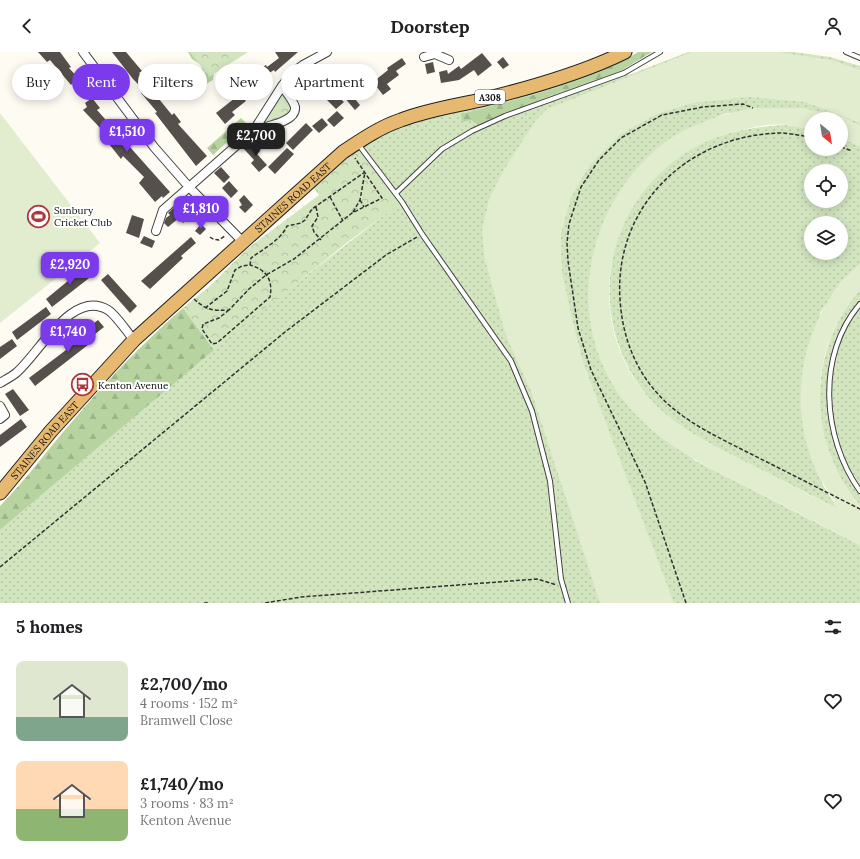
<!DOCTYPE html>
<html lang="en">
<head>
<meta charset="utf-8">
<style>
	:root { --surface:#fff; --page:#f6f6f6; --text:#202124; --muted:#757577; --accent:#7c3aed }
	body { margin:0; font-family:Lora,serif; background:var(--page); color:var(--text); height:100vh; display:flex; flex-direction:column; font-size:15px; white-space:nowrap }
	* { box-sizing:border-box; margin:0 }
	p { font-size:13px; color:var(--muted) }
	.icon { flex:none; width:22px; height:22px; fill:none; stroke:currentColor; stroke-width:2; stroke-linecap:round; stroke-linejoin:round }
	.map { position:relative; height:551px; overflow:hidden }
	.panel { display:flex; flex-direction:column; background:var(--surface); flex:1 }
	.panel>* { flex:none }
	.top-card { position:absolute; left:12px; top:12px; width:400px; height:36px; display:flex; gap:8px }
	.needle { width:26px; rotate:150deg }
	.tools { position:absolute; left:804px; top:60px; display:grid; gap:8px }
	.tools a { display:grid; place-items:center; width:44px; height:44px; border-radius:50%; background:var(--surface); box-shadow:0 2px 10px #0003; font-size:20px }
	.price { position:absolute; translate:-50% -34px; padding:0 9px; border-radius:8px; background:var(--accent); color:#fff; font-size:13px; line-height:26px; filter:drop-shadow(0 1px 2px #0008) }
	.price::after { content:''; position:absolute; left:50%; top:24px; width:12px; height:9px; margin-left:-6px; background:inherit; clip-path:polygon(0 0,100% 0,50% 100%) }
	.price.on { background:#222; color:#fff }
	ul { padding:0; list-style:none }
	li { display:flex; align-items:center; gap:12px; height:100px; padding:0 16px }
	li span { display:grid; place-items:center; flex:none; width:112px; height:80px; border-radius:8px; color:#555 }
	li>.icon { margin-inline-start:auto }
	span .icon { width:48px; height:48px; fill:#fffc; stroke-width:1 }
	li b { font-size:17px }
	h2 { display:flex; justify-content:space-between; align-items:center; height:48px; padding:0 16px; font-size:17px }
	.pill { padding:0 14px; border-radius:18px; background:var(--surface); box-shadow:0 2px 10px #0003; font-size:14px; line-height:36px }
	.pill.on { background:var(--accent); color:#fff }
	header { display:flex; justify-content:space-between; align-items:center; height:52px; padding:0 16px; background:var(--surface); font-size:18px; font-weight:800 }
	.map>svg:first-child { display:block }
	.grass { fill:url(#grass-dots); fill-rule:evenodd }
	.forest { fill:url(#forest-firs) }
	.park { fill:url(#park-crowns) }
	.pitch { fill:#e2edd0 }
	.building { fill:#56504c }
	.lines { fill:none; stroke-linecap:round; stroke-linejoin:round }
	.service-casing { stroke:#424242; stroke-width:6 }
	.minor-casing { stroke:#424242; stroke-width:10 }
	.trunk-casing { stroke:#202020; stroke-width:15 }
	.path { stroke:#313131; stroke-width:1.5; stroke-dasharray:4 2; stroke-linecap:butt }
	.service { stroke:#fff; stroke-width:4 }
	.minor { stroke:#fff; stroke-width:8 }
	.trunk { stroke:#e6b870; stroke-width:13 }
	.labels { text-anchor:middle; dominant-baseline:central; stroke-width:4; stroke-linejoin:round; paint-order:stroke }
	.shield { fill:#fff; stroke:#575757; stroke-width:1 }
	.shield-label { font-size:9px; font-weight:bold; fill:#0f0f0f }
	.street-label { font-size:10px; fill:#0f0f0f; stroke:#fff }
	.poi-label { font-size:10px; fill:#0f0f0f; stroke:#fff; text-anchor:start }
</style>
</head>
<body>
<header><svg class="icon" aria-label="back" viewBox="0 0 24 24"><path d="M15 5l-7 7 7 7"/></svg>Doorstep<svg class="icon" aria-label="person" viewBox="0 0 24 24"><circle cx="12" cy="8" r="4"/><path d="M4 21q1-7 8-7t8 7"/></svg></header>
<div class="map">
<svg width="860" height="551" viewBox="0 0 860 551">
	<defs>
		<pattern id="grass-dots" width="8" height="8" patternUnits="userSpaceOnUse"><rect width="8" height="8" fill="#d2e5bf"/><path d="M2 2h.1M6 6h.1" fill="none" stroke="#b3c3a3" stroke-width="1.8" stroke-linecap="round"/></pattern>
		<pattern id="forest-firs" width="22" height="20" patternUnits="userSpaceOnUse"><rect width="22" height="20" fill="#b7d4a0"/><path d="M5 1l3.5 6h-7zM16 11l3.5 6h-7z" fill="#9cb589"/></pattern>
		<pattern id="park-crowns" width="20" height="18" patternUnits="userSpaceOnUse"><rect width="20" height="18" fill="#d2e5bf"/><path d="M2 6a3 3 0 1 1 6 0M12 15a3 3 0 1 1 6 0" fill="none" stroke="#b3c3a3"/></pattern>
	</defs>
	<rect width="100%" height="100%" fill="#fdfbf2"/>
	<!-- grass -->
	<path class="grass" d="M688,0H793L830,5L860,14V74L842,65L727,61L685,78L654,100L625,132L591,272L694,408L860,493V551H0V478L247,270L401,150L357,91L377,79L615,5L629,23Z
		M785,73L811,77V97H841V86L860,94V212L841,230L820,261L814,413L825,437L838,457C807,441 776,425 745,410C711,392 675,376 649,346C594,282 596,182 658,123C665,117 671,109 678,104C712,82 746,75 785,73ZM811,119H841V149H811ZM811,171H841V201H811Z
		M860,238V453C806,394 807,297 860,238Z"/>
	<!-- forest -->
	<path class="forest" d="M188,0H212L215,14L213,28L201,35L193,30L203,14L192,7Z
		M638,0H652L619,20L552,43L487,71L478,73L471,68L462,70L461,62C519,47 587,31 638,0Z
		M241,66L247,72L213,103L207,96Z
		M183,256L214,298L0,478V454C26,428 47,398 71,371C105,330 143,291 183,256Z"/>
	<!-- park -->
	<path class="park" d="M190,0H248L209,25Z
		M282,34L294,53L293,63L254,78Z
		M357,91L402,150L349,189L214,298L183,256L209,235L247,197L319,143L309,129Z"/>
	<!-- pitch -->
	<path class="pitch" d="M692,0H778L831,8L860,18V71L805,50L749,45L693,51L657,62L621,82L590,113L571,145L561,182L562,220L571,262L583,310L674,551H600L531,339L506,284L485,208L482,179L489,147L505,116L536,68L547,57Z
		M753,56H803L842,65L860,74V94L841,86V67H811V77C803,76 794,74 786,73C768,71 750,76 733,80C629,108 577,226 630,320C658,369 710,392 758,416C784,429 810,444 837,456C831,442 821,429 814,414C789,353 800,283 840,231C846,224 854,218 860,212V238C815,288 808,360 838,420C842,429 848,439 854,446C855,449 859,451 860,453C860,458 860,485 860,493C822,473 785,454 747,435C708,415 669,397 638,365C563,289 577,169 653,100C680,75 718,63 753,56Z
		M0,61L100,191L0,271Z"/>
	<!-- building -->
	<path class="building" d="M38,0H60L71,15L69,16L89,38L82,43L73,31L71,33L50,8L47,10Z
		M112,0H126L142,19L139,21L150,33L152,30L157,36L153,39L159,47L172,63L174,61L181,70L178,72L207,104L196,114L155,61L157,60L141,41L144,38L133,27Z
		M275,0H298L275,20L274,18L251,33L246,26L266,13L267,15L279,6Z
		M482,1L492,13L478,24L474,18L459,28L441,31L439,20L447,18L448,22L459,14L461,17Z
		M503,5L509,13L503,17L497,10Z
		M402,6L406,12L396,19L399,23L387,32L391,37L383,43L373,30L388,18L387,16Z
		M433,10L435,20L427,22L425,12Z
		M314,25L322,33L324,32L344,50L336,57L326,47L325,48L314,38L313,40L304,30L309,26L311,28Z
		M364,26L371,34L355,47L360,53L355,58L343,44Z
		M246,30L252,37L243,44L238,37Z
		M240,42L246,49L232,60L235,63L225,72L216,61Z
		M92,46L100,56L97,58L170,140L163,146L162,144L155,150L139,131L144,125L123,104L121,107L101,82L104,80L83,58L87,55L85,51Z
		M337,59L344,66L334,75L327,68Z
		M322,66L328,73L319,81L312,74Z
		M306,71L313,78L293,98L286,91Z
		M252,90L260,99L257,102L267,113L259,120L251,111L254,108L244,97Z
		M287,96L294,102L275,122L268,115Z
		M221,115L230,125L224,131L214,121Z
		M229,129L238,139L231,146L222,136Z
		M244,143L253,153L245,161L239,155L242,153L239,148Z
		M178,152L191,164L183,171L179,166L168,175L164,171L166,166L170,163L168,161Z
		M132,163L144,167L139,186L126,181Z
		M201,172L206,177L200,183L195,179Z
		M144,184L155,189L152,196L140,191Z
		M191,185L196,191L181,204L183,206L150,237L141,229Z
		M86,214L93,223L52,255L46,247Z
		M108,222L137,254L130,261L101,228Z
		M46,255L51,262L17,288L12,280Z
		M98,268L104,275L90,286L93,289L35,334L29,326L66,298L64,294Z
		M12,287L17,294L0,307V295Z
		M13,337L29,358L20,364L5,342Z
		M21,367L27,375L0,395V383Z"/>
	<g class="lines">
		<defs>
			<path id="service" d="M846,0L860,6
				M358,92L402,150L422,182L511,309L532,359L550,429L561,527L568,551
				M396,141L442,97L472,79L505,64L624,21L660,0
				M860,252C816,303 822,386 860,439"/>
			<path id="minor" d="M83,0L154,95L189,135L243,190
				M434,0L435,2L449,8
				M424,5L435,2
				M254,78C264,75 297,70 295,55C293,48 286,40 282,34
				M156,179L163,158L254,78L282,34L291,22L303,13L327,0
				M0,331C5,328 11,325 16,321C39,302 72,236 108,258C116,263 127,280 134,288
				M0,354L5,363L0,367"/>
			<g id="trunk">
				<path id="s1" d="M0,441L51,379L134,288L343,100C361,88 380,75 401,68C427,58 454,54 481,48C526,37 583,21 625,0"/>
			</g>
		</defs>
		<!-- service casing -->
		<use href="#service" class="service-casing"/>
		<!-- minor casing -->
		<use href="#minor" class="minor-casing"/>
		<!-- trunk casing -->
		<use href="#trunk" class="trunk-casing"/>
		<!-- path -->
		<path class="path" d="M811,85C801,84 790,81 780,81C688,83 614,154 620,247C622,282 634,316 658,342C683,370 720,386 753,403C789,421 824,439 860,457
			M841,95L852,99
			M330,145L343,169
			M360,148L364,155
			M316,155L318,165L312,174L314,180L321,188
			M353,160L360,148L365,120
			M210,185L213,187L219,188L225,184
			M194,247C206,258 213,259 229,258L249,237L266,223L294,207L352,161L382,146L355,106
			M205,256L227,239L235,218L242,214L250,213L251,206C263,197 281,188 287,174L301,171L305,168L312,157L365,120
			M229,258L219,266L203,272L202,277L212,292L217,291L270,245C273,228 267,218 250,213
			M0,515L285,280L386,203L417,185
			M204,551H210
			M265,551L301,545L537,527L557,533
			M686,551L645,430L591,318L578,276L568,209L567,191L569,172L581,135L599,108L621,86L662,63L703,55L743,52L753,56"/>
		<!-- service -->
		<use href="#service" class="service"/>
		<!-- minor -->
		<use href="#minor" class="minor"/>
		<!-- trunk -->
		<use href="#trunk" class="trunk"/>
	</g>
	<!-- icons -->
	<defs>
		<symbol id="stadium-ring" viewBox="-11 -11 22 22"><circle r="9.5" fill="#fff" stroke="#af373b" stroke-width="1.5"/><path d="M0-5a6.5 5 0 1 0 0 10a6.5 5 0 1 0 0-10ZM-3.5-1.8h7v3.6h-7Z" fill="#af373b"/></symbol>
		<symbol id="bus-ring" viewBox="-11 -11 22 22"><circle r="9.5" fill="#fff" stroke="#af373b" stroke-width="1.5"/><path d="M-5-6H5V4H4V6H2V4H-2V6H-4V4H-5ZM-3.5-4V0h7V-4ZM-3.5 1.2v1.5H-2V1.2ZM2 1.2v1.5H3.5V1.2Z" fill="#af373b"/></symbol>
	</defs>
	<g fill-rule="evenodd">
		<use href="#stadium-ring" x="26" y="152" width="25" height="25"/>
		<use href="#bus-ring" x="70" y="320" width="25" height="25"/>
	</g>
	<g class="labels">
		<!-- shield labels -->
		<rect class="shield" x="475" y="38" width="30" height="14" rx="3"/>
		<g class="shield-label">
			<text x="490" y="45">A308</text>
		</g>
		<!-- street labels -->
		<g class="street-label">
			<text stroke="none"><textPath href="#s1" startOffset="417">STAINES ROAD EAST</textPath></text>
			<text stroke="none"><textPath href="#s1" startOffset="69">STAINES ROAD EAST</textPath></text>
		</g>
		<!-- poi labels -->
		<g class="poi-label">
			<text x="54" y="158">Sunbury<tspan x="54" dy="12">Cricket Club</tspan></text>
			<text x="98" y="333">Kenton Avenue</text>
		</g>
	</g>
</svg>
<div class="tools">
<a><svg class="needle" viewBox="-14 -14 28 28"><path d="M0-13l5 13h-10z" fill="#e53935"/><path d="M0 13l5-13h-10z" fill="#757577"/></svg></a>
<a><svg class="icon" aria-label="locate" viewBox="0 0 24 24"><circle cx="12" cy="12" r="6"/><path d="M12 2v4M12 18v4M2 12h4M18 12h4"/></svg></a>
<a><svg class="icon" aria-label="layers" viewBox="0 0 24 24"><path d="M12 4l9 5-9 5-9-5zM3 14l9 5 9-5"/></svg></a>
</div>
<b class="price" style="left:127px;top:101px">£1,510</b>
<b class="price on" style="left:256px;top:105px">£2,700</b>
<b class="price" style="left:201px;top:178px">£1,810</b>
<b class="price" style="left:70px;top:234px">£2,920</b>
<b class="price" style="left:68px;top:301px">£1,740</b>
<div class="top-card">
<a class="pill">Buy</a>
<a class="pill on">Rent</a>
<a class="pill">Filters</a>
<a class="pill">New</a>
<a class="pill">Apartment</a>
</div>
</div>
<section class="panel">
<h2>5 homes<svg class="icon" aria-label="filters" viewBox="0 0 24 24"><path d="M4 7h16M4 17h16"/><circle cx="9" cy="7" r="2"/><circle cx="15" cy="17" r="2"/></svg></h2>
<ul>
<li><span style="background:linear-gradient(#dfe7d0 70%,#7fa58c 0)"><svg class="icon" aria-label="home" viewBox="0 0 24 24"><path d="M3 11l9-7 9 7M6 9v11h12V9"/></svg></span><div><b>£2,700/mo</b><p>4 rooms · 152 m²</p><p>Bramwell Close</p></div><svg class="icon" aria-label="heart" viewBox="0 0 24 24"><path d="M12 20l-8-8c-3-5 5-10 8-4 3-6 11-1 8 4z"/></svg></li>
<li><span style="background:linear-gradient(#ffd9b3 60%,#8fb573 0)"><svg class="icon" aria-label="home" viewBox="0 0 24 24"><path d="M3 11l9-7 9 7M6 9v11h12V9"/></svg></span><div><b>£1,740/mo</b><p>3 rooms · 83 m²</p><p>Kenton Avenue</p></div><svg class="icon" aria-label="heart" viewBox="0 0 24 24"><path d="M12 20l-8-8c-3-5 5-10 8-4 3-6 11-1 8 4z"/></svg></li>
</ul>
</section>
</body>
</html>
